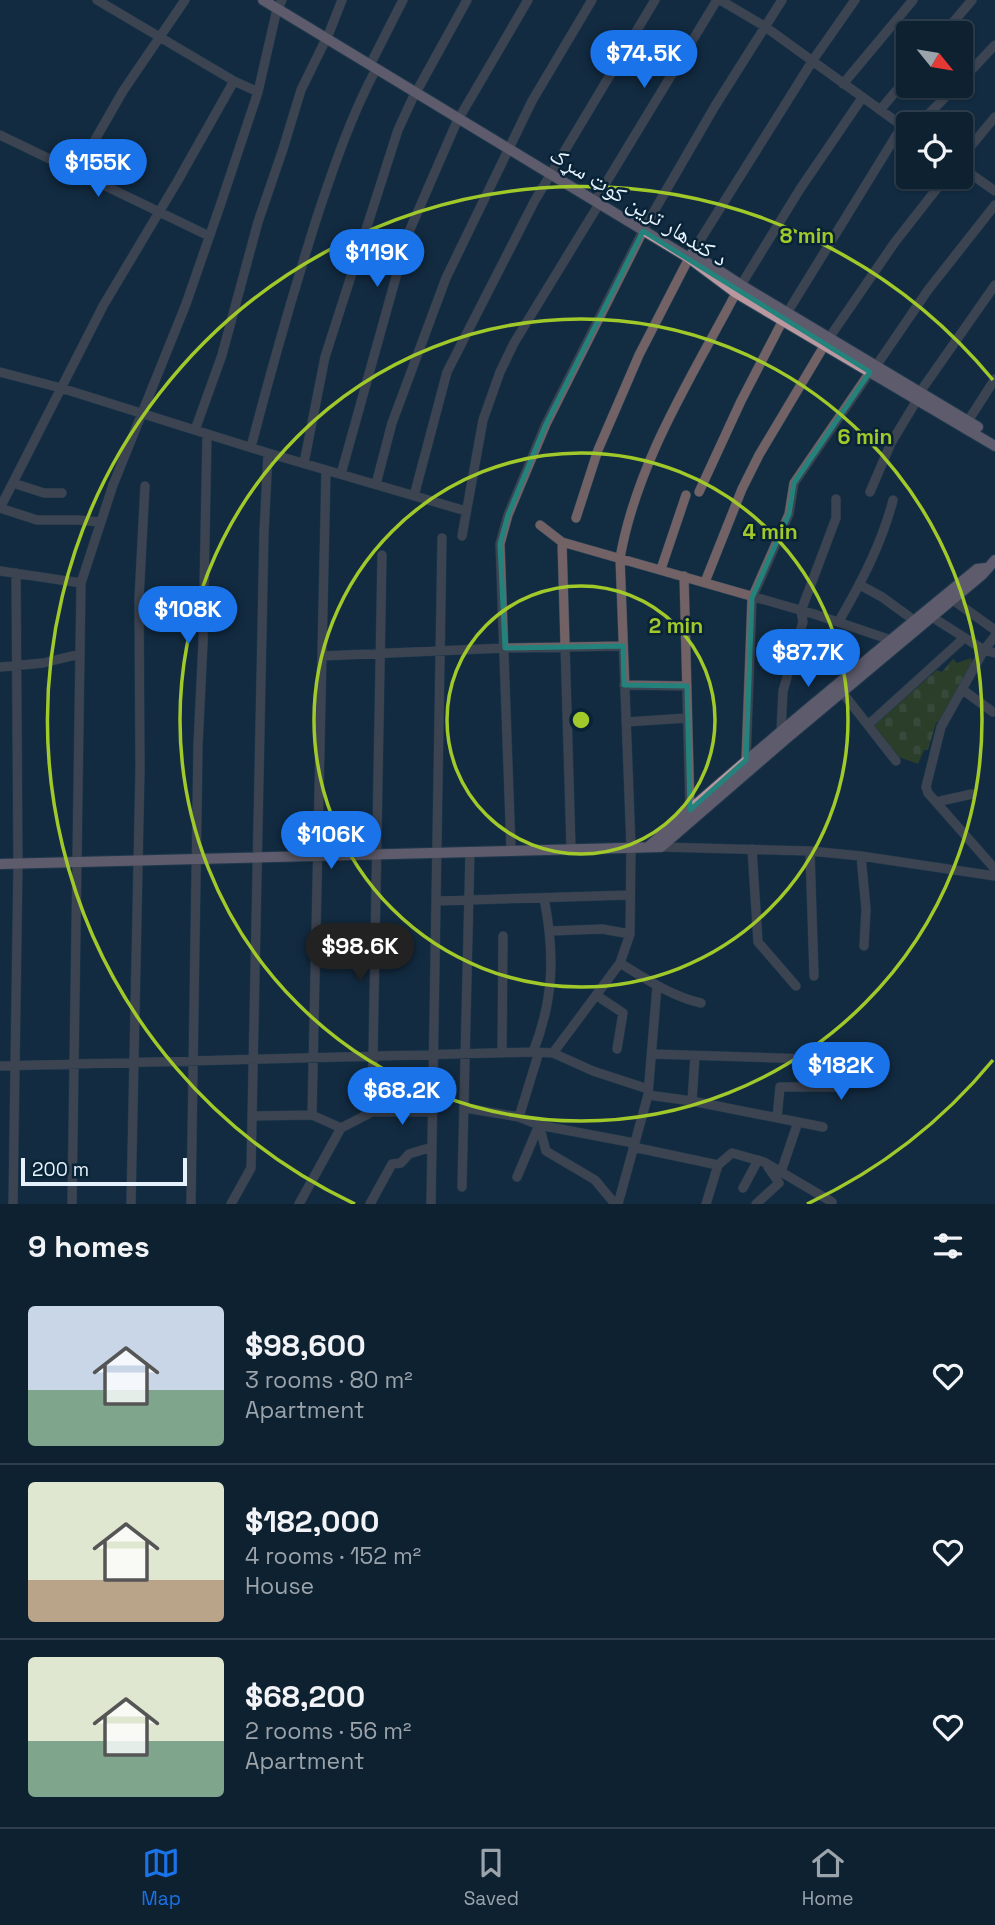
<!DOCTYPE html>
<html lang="en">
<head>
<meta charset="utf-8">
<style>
	:root { --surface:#0e2131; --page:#1c2e3d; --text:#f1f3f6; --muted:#9ba3ab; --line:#2e3e4d; --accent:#1a73e8 }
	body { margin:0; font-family:"Space Grotesk","Noto Naskh Arabic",sans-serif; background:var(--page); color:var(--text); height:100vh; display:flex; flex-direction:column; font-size:26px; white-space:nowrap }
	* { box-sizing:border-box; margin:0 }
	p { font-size:23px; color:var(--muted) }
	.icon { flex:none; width:38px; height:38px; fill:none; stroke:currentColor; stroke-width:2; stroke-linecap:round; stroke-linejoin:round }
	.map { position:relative; height:1204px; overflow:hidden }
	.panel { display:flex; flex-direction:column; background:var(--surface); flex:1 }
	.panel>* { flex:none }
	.needle { width:46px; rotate:120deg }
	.buttons { position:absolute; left:896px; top:21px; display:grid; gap:14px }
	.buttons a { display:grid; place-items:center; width:77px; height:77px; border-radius:7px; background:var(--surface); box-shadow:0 2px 5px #0004,0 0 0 2px var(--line); font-size:35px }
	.scale { position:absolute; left:21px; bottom:18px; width:166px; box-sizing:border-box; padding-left:7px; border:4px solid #e5f1fc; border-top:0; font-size:19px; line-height:24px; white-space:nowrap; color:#e5f1fc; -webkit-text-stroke:5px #082236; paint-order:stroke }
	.price { position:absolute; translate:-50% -60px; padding:0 16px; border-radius:24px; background:var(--accent); color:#fff; font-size:23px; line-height:46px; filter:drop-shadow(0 2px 4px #0008) }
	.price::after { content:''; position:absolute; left:50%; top:42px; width:21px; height:16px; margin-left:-10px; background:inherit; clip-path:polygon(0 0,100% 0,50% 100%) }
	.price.current { background:#222; color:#fff }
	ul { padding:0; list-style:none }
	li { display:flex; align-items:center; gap:21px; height:175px; padding:0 28px }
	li+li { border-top:2px solid var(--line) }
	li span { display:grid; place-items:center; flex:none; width:196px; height:140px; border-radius:7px; color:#555 }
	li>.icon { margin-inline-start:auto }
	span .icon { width:84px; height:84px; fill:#fffc; stroke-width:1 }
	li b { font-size:30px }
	h2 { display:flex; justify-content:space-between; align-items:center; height:84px; padding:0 28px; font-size:30px }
	.dock { display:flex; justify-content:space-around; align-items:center; height:98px; border-top:2px solid var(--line); background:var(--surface); font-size:19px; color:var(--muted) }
	.dock a { display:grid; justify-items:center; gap:4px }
	.dock .current { color:var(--accent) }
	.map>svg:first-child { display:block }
	.cemetery { fill:url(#cemetery-stones) }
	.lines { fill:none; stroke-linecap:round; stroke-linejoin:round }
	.minor-casing { stroke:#30485b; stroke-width:10 }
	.major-casing { stroke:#30485b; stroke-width:12 }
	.minor { stroke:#726265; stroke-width:9 }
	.major { stroke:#bb98a0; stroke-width:10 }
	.marked { fill:none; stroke:#24827c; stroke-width:5; stroke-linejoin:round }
	.ring { fill:none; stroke:#a1c92a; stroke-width:3.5 }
	.labels { text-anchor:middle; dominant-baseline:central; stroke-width:5; stroke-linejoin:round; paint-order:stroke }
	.street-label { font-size:23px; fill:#e5f1fc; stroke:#082236 }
	.centre { fill:#a1c92a; stroke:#082236; stroke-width:3.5 }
	.ring-label { font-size:21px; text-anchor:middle; font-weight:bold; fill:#a1c92a; stroke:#082236; stroke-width:5; stroke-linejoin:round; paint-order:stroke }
</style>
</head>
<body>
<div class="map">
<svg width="995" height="1204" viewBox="0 0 995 1204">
	<defs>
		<pattern id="cemetery-stones" width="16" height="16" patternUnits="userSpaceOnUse" patternTransform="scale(1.75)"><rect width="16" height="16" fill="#4a540d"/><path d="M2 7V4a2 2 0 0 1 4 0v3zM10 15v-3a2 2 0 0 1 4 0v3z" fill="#646d31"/></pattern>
	</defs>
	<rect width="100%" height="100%" fill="#122c41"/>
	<!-- cemetery -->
	<path class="cemetery" d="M971,658L973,664L944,717L936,723L928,750H924L918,764L896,756L872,726L937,670L942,672L953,659L957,663Z"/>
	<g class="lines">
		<defs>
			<path id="minor" d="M97,0L234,81L258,92
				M720,0L764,26L908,130
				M329,33L342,0
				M944,33L972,0
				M373,59L403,0
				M961,81L995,45
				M843,84L913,0
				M419,87L467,0
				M880,110L908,77
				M462,113L528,0
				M919,124L956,86
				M0,135L209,236
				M961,158L995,117
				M961,167L995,191
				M76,173L123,91L185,0
				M598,196L717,0
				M646,225L715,106L782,0
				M692,253L813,60L855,0
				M741,285L800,189L862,98
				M787,313L902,126
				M829,338L895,242L946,177
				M876,366L928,290L995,205
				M0,372L61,388L268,453L466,511
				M920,392L995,285
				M968,421L995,379
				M195,430L222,355L258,222L283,149L301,90L326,39
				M251,447C271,370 293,293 317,217C334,166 351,116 376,69
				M304,463L325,357L398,130L415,93
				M341,474L408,234L458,119
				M13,483L44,493H62
				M376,484L392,423L446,278L532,101L592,0
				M699,492L741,401L783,320
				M870,492L891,443L917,400
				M414,496L447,372L534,202L655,0
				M0,508L103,306L177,182L234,81
				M0,508L37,520H78L100,522
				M576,518L598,450L639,355L689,258
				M540,525L562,542L814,614L891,640
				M462,536L483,420L500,372L514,343L599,204
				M562,542L571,848
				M661,569L686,495
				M0,571L81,583
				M684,576L690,810
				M705,582L742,489L759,455L824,346
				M860,585L882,597L915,621
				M953,600L995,630
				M932,617L984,650L995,653
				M839,621C861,583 882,543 893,500
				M995,636L984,650L941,727L926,787L928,793L995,869
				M322,656L505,648L623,646
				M0,667L43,663L80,654
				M624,685L687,686
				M963,690L993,712
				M842,692L896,761
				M626,722L687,718
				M868,725L964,638
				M781,731L783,691L803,622L801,611L836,518V499
				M746,760L752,598L789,514L794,483L870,372
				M936,802L972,794
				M661,847L810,851L861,856L995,876
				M752,849L758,942L796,986
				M511,850L500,544L508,515L546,424L643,231
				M810,851L814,976
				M861,856L866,909L864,946
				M436,901L630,895
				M550,931L602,929L630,934
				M620,963C646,979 671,996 701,1003
				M596,995L623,1013L617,1049
				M533,1052C554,999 555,954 544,898
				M502,1053L503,936
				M553,1053L620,963L630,934L631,847L620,558C637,462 691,378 736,293
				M652,1054L842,1060V1083L839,1087H780L777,1118
				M0,1066L533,1052L553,1053L593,1071L648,1089
				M648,1095L692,1101L823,1127
				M692,1101L695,1056
				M465,1108L519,1117L539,1125L546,1151L595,1180L615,1204
				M372,1112L382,555
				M312,1115L326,470
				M252,1116L312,1115L341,1128L372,1112H432
				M519,1117L539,1052
				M633,1147L718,1165L732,1153L764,1162L832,1202
				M781,1172L798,1122
				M517,1177L539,1125L634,1143
				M462,1187L470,851
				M743,1188L758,1160
				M13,1204L18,864L16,573
				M72,1204L81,583L113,485L186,304L221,203L258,92L277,9L282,0
				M131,1204L140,769L139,599L145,486
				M191,1204L198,745L203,643L207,434
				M231,1204L251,1168L264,532L268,453
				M299,1204L341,1128
				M370,1204L392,1164L401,1163L409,1154L432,1147
				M431,1204L442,538
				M618,1204L648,1095L657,986
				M706,1204L718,1165
				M756,1204L779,1183L768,1167"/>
			<path id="major" d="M263,0L689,258L736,293L995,446
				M692,253L741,285L978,427
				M648,847C755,751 866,660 977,569L986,568
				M0,864L661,847L786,739L982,575L995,560"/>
		</defs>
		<!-- minor casing -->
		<use href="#minor" class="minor-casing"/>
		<!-- major casing -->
		<use href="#major" class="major-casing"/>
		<!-- minor -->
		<use href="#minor" class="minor"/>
		<!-- major -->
		<use href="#major" class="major"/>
	</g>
	<!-- marked area -->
	<path d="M0 0H995V1204H0ZM643,231L870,372L794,483L789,514L752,598L746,760L690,810L687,686L624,685L623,646L505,648L500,544L508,515L546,424Z" fill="#122c41" fill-opacity=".55" fill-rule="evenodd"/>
	<path class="marked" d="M643,231L870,372L794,483L789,514L752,598L746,760L690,810L687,686L624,685L623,646L505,648L500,544L508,515L546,424Z"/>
	<!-- distance rings -->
	<g class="ring">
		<circle cx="581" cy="720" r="134"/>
		<circle cx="581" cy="720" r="267"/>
		<circle cx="581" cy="720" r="401"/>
		<path d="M993 1060A534 534 0 0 1 807 1204M355 1204A534 534 0 1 1 993 380"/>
	</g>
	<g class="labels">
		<!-- street labels -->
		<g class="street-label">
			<text transform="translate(639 206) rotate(32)">د کندهار ترين کوټ سړک</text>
		</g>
	</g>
	<circle cx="581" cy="720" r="10" class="centre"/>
	<g class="ring-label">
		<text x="807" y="243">8 min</text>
		<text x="865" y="444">6 min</text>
		<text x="770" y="539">4 min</text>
		<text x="676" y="633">2 min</text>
	</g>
</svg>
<div class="buttons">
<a><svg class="needle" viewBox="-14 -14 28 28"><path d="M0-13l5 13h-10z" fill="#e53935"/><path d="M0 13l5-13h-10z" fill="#9ba3ab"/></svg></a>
<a><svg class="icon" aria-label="locate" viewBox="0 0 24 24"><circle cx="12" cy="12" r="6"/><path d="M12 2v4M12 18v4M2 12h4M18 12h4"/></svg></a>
</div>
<div class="scale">200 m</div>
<b class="price" style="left:644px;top:90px">$74.5K</b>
<b class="price" style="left:98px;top:199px">$155K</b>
<b class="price" style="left:377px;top:289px">$119K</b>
<b class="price" style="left:188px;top:646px">$108K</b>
<b class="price" style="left:808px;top:689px">$87.7K</b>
<b class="price" style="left:331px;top:871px">$106K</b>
<b class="price current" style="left:360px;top:983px">$98.6K</b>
<b class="price" style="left:841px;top:1102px">$182K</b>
<b class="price" style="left:402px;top:1127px">$68.2K</b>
</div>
<section class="panel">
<h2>9 homes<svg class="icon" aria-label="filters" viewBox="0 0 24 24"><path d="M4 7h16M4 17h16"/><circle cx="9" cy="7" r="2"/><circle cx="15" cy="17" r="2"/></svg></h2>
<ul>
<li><span style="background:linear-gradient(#c9d6e8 60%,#7fa58c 0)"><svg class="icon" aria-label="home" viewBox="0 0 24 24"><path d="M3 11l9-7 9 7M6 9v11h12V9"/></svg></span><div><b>$98,600</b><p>3 rooms · 80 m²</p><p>Apartment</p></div><svg class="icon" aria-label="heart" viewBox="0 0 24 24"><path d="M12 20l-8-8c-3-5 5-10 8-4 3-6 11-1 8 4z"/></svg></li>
<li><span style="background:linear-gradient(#dfe7d0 70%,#b9a48a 0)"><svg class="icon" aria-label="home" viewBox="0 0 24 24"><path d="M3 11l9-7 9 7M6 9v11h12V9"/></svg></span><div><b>$182,000</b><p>4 rooms · 152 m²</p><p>House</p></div><svg class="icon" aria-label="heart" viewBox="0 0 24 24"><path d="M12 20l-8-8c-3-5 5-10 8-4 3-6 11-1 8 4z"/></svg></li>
<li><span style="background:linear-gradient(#dfe7d0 60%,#7fa58c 0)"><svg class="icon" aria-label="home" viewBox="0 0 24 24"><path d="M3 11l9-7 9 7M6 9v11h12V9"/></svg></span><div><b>$68,200</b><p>2 rooms · 56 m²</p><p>Apartment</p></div><svg class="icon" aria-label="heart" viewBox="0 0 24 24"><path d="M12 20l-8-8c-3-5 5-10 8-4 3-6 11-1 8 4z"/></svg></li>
</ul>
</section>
<nav class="dock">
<a class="current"><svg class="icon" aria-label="map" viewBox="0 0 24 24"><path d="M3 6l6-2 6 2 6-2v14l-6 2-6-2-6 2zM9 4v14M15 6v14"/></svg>Map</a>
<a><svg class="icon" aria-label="saved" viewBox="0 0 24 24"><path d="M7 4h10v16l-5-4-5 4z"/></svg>Saved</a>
<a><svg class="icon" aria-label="home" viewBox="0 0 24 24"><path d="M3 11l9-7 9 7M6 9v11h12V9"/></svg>Home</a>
</nav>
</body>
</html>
